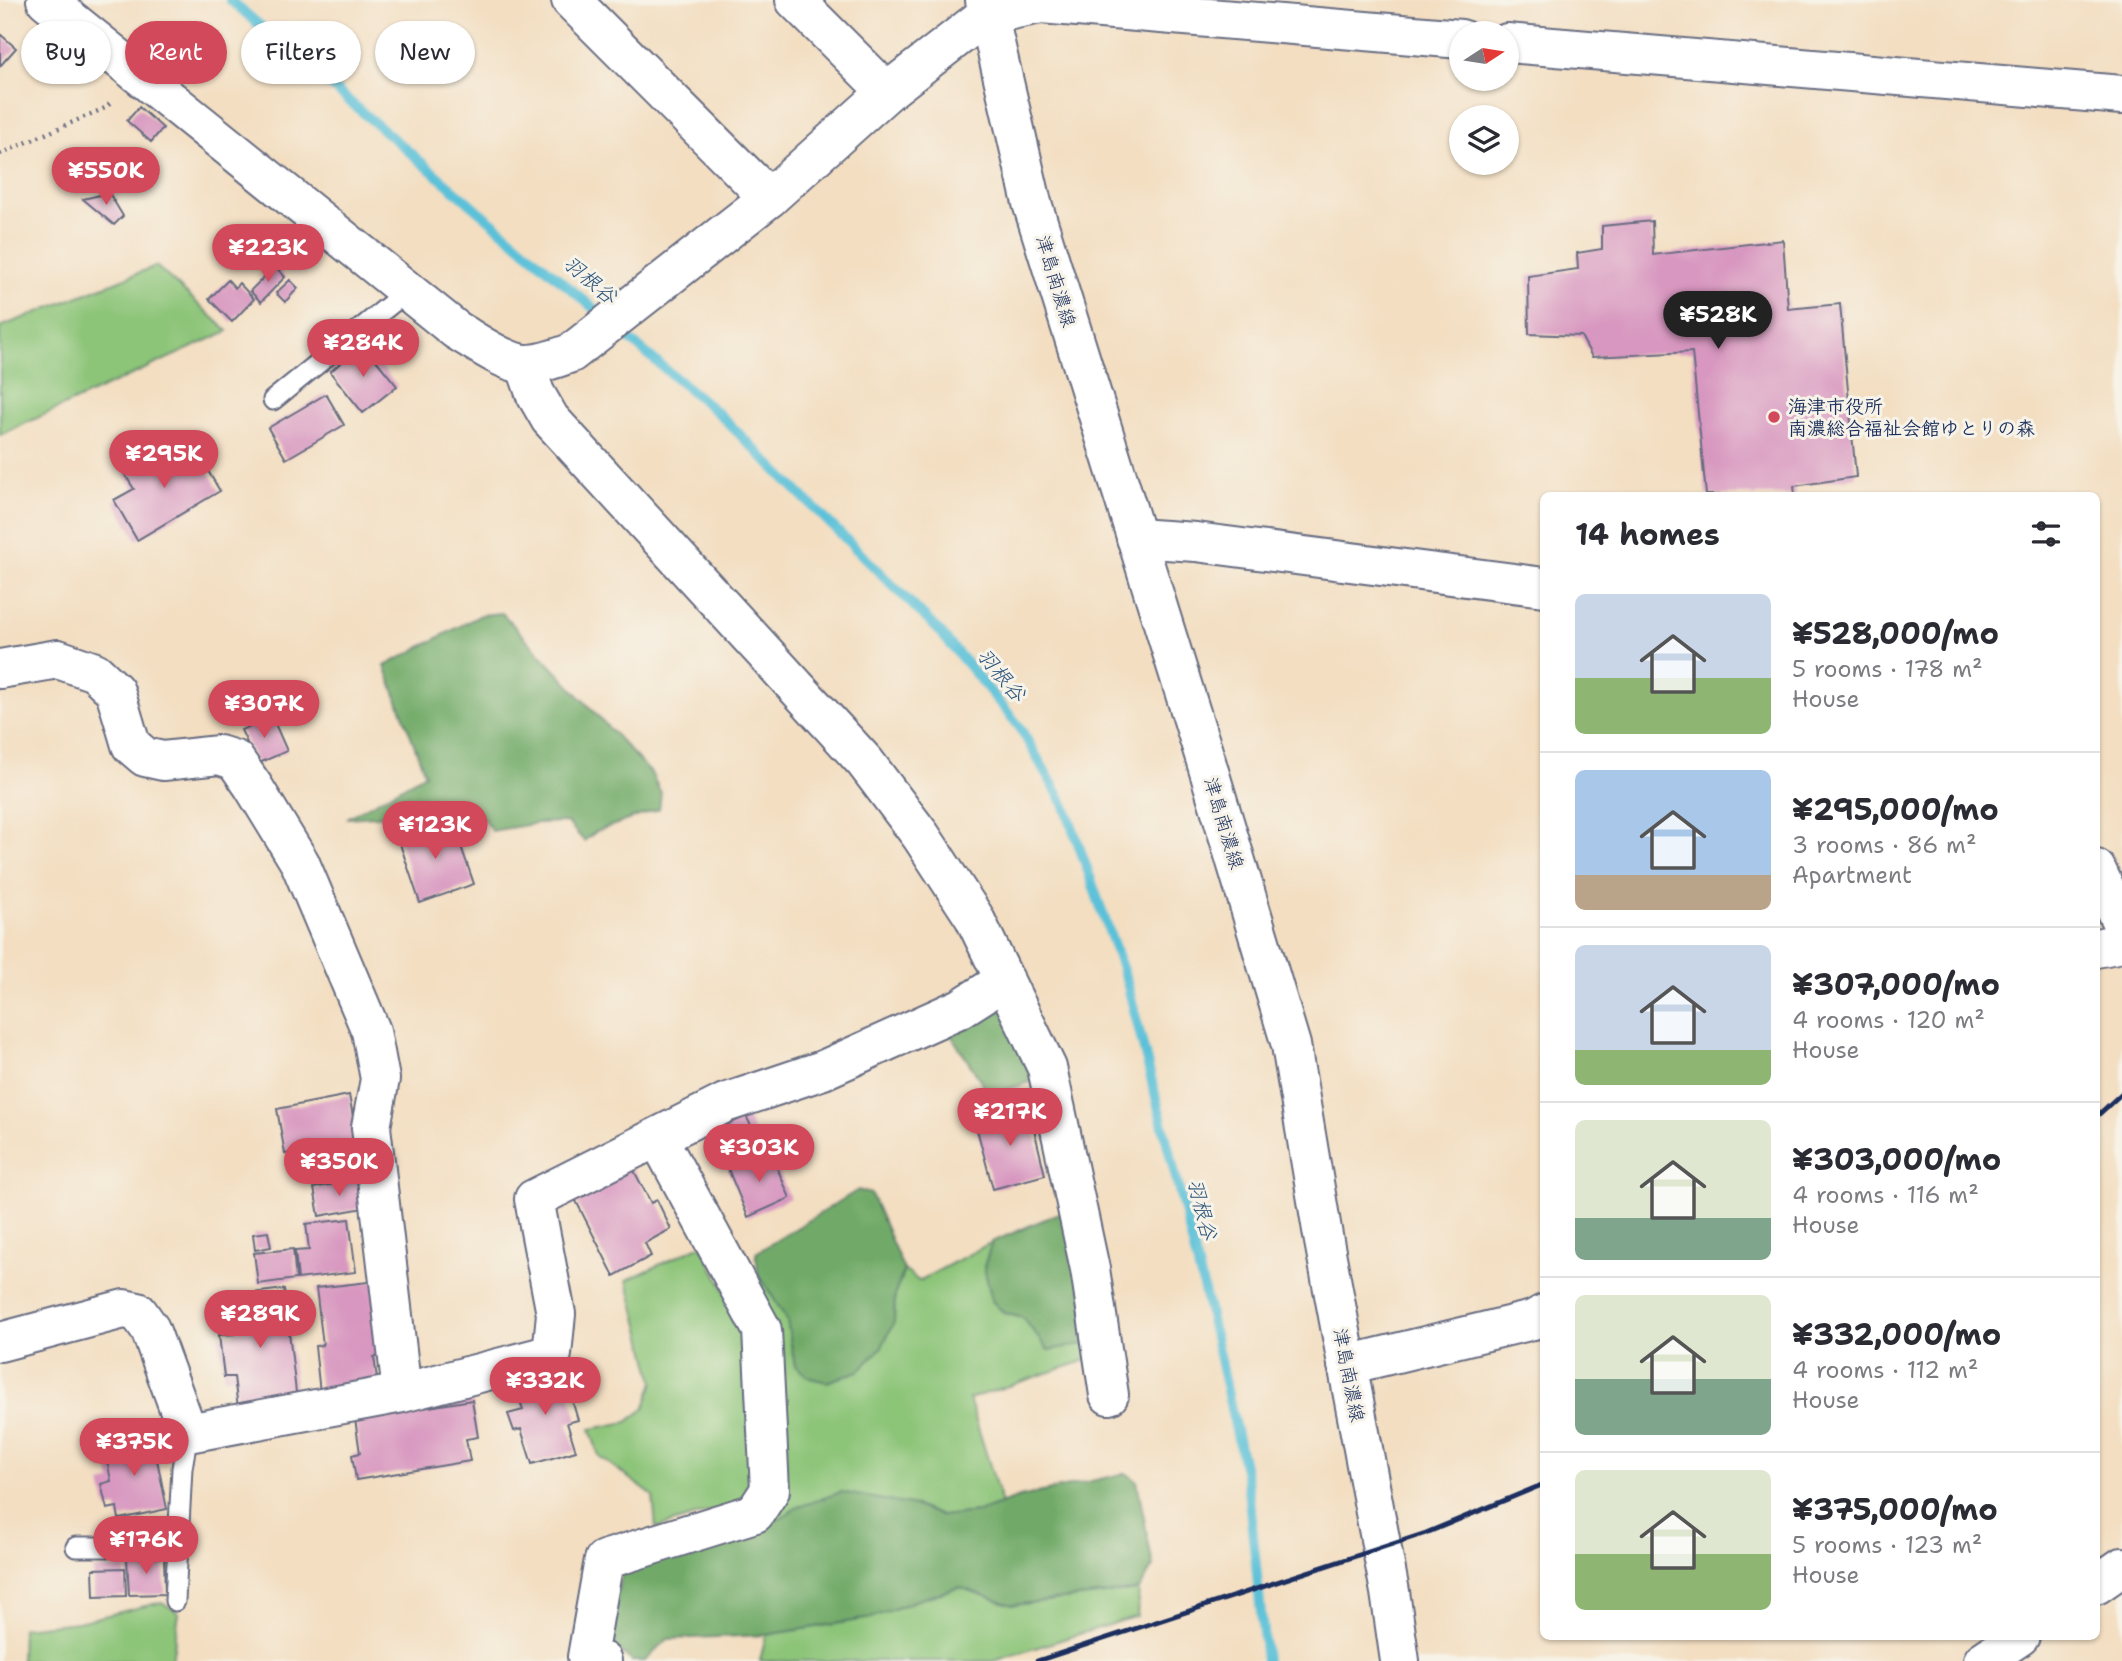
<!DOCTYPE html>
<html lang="en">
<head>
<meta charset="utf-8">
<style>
	:root { --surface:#fff; --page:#f2f2f3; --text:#2b2b33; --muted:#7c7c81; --line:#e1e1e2; --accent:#d1495b }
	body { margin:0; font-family:"Shantell Sans","Klee One",sans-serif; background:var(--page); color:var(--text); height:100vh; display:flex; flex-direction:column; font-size:26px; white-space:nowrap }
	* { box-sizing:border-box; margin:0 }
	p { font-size:23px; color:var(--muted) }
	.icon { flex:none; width:38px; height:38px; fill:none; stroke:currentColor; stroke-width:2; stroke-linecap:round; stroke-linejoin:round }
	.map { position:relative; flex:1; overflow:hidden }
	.side { position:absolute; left:1540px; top:492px; width:560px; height:1148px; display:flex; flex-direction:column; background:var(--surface); border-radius:10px; box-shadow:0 2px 5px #0004 }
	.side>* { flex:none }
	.top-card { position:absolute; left:21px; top:21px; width:665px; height:63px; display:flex; gap:14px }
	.needle { width:46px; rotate:78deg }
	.tools { position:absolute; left:1449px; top:21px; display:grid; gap:14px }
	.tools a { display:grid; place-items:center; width:70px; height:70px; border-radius:50%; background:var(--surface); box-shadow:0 2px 5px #0004; font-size:35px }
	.price { position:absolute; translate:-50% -60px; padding:0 16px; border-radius:24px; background:var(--accent); color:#fff; font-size:23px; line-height:46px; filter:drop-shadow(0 2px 4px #0008) }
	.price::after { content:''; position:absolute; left:50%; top:42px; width:21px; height:16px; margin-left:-10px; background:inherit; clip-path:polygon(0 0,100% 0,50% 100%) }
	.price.on { background:#222; color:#fff }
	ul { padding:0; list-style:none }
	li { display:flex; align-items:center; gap:21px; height:175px; padding:0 35px }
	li+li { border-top:2px solid var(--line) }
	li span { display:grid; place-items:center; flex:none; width:196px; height:140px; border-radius:10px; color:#555 }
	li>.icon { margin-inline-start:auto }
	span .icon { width:84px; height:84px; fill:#fffc; stroke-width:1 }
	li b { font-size:30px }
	h2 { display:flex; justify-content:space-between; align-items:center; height:84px; padding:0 35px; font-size:30px }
	.pill { padding:0 24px; border-radius:32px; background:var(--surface); box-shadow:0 2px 5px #0004; font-size:24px; line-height:63px }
	.pill.on { background:var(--accent); color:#fff }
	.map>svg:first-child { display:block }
	.green { fill:#8cc478; stroke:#547a6b; stroke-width:2 }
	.forest { fill:#71aa68; stroke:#466c63; stroke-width:2 }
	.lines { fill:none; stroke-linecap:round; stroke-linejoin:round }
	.stream { stroke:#5bc1d8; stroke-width:10 }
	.building { fill:#d897c0 }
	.service-casing { stroke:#676c81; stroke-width:23 }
	.minor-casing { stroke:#676c81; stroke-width:42 }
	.tertiary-casing { stroke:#676c81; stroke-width:42 }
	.primary-casing { stroke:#676c81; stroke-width:42 }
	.path { stroke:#676c81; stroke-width:4.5; stroke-dasharray:2 5; stroke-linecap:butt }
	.service { stroke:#fff; stroke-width:19 }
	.minor { stroke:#fff; stroke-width:38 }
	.tertiary { stroke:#fff; stroke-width:38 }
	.primary { stroke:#fff; stroke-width:38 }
	.rail { stroke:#1b2f5e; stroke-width:5 }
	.poi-dot { fill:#d1495b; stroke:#f7f3e8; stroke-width:2.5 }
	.labels { text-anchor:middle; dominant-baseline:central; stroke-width:6; stroke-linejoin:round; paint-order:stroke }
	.street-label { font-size:19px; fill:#1b2f5e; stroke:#f7f3e8 }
	.poi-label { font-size:19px; font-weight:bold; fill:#1b2f5e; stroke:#f7f3e8; text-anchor:start }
	.water-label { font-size:21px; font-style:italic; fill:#2b547c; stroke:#f7f3e8 }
</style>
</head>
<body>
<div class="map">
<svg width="2122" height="1661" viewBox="0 0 2122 1661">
	<rect width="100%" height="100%" fill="#f7f3e8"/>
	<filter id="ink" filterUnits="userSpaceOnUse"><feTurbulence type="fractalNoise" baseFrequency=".0143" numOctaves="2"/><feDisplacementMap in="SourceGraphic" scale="14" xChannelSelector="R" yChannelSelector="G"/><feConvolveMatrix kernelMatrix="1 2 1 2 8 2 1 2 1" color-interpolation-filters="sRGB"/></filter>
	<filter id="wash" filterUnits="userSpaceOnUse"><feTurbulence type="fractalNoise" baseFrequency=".00686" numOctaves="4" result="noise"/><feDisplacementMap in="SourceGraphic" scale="28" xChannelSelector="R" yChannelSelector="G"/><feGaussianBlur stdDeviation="1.57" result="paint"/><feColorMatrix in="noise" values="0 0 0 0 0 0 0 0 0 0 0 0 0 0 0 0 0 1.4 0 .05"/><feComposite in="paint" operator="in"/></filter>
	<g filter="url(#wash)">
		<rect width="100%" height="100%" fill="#f3dec1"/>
		<!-- green -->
		<path class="green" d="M156,266L228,331L0,435V327Z
			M992,1242L984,1267L1004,1313L1023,1318L1048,1350L1091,1343L1093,1358L969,1399L1002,1504L978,1512L941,1516L916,1506L764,1528L750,1279L758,1273L787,1320L795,1366L894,1322L895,1294L904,1270L919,1281Z
			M701,1245L749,1336L751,1499L656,1528L653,1496L599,1456L590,1429L627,1422L644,1409L654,1382L627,1280Z
			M960,1587L1012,1605L1139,1590L1137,1616L994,1661H760L766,1635L871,1618L914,1601Z
			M162,1602L179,1613L172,1661H21L22,1628L78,1622Z"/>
		<!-- forest -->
		<path class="forest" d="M502,613L651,773L661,793L659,809L597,831L584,841L567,822L539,823L492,831L477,809L347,818L425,774L385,666L481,615Z
			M985,1007L1009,1008L1040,1079L990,1095L947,1029Z
			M858,1190L871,1194L904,1270L895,1294L894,1322L882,1347L859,1371L827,1382L810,1378L795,1366L787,1320L758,1273L756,1253Z
			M1066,1210L1091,1343L1048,1350L1023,1318L1004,1313L992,1301L984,1267L992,1242Z
			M1126,1473L1137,1481L1153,1566L1139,1590L1012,1605L959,1587L914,1601L871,1618L766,1635L668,1639L645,1661H632L604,1637L622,1575L653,1556L764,1528L798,1507L841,1492L916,1506L941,1516L978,1512L1020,1497Z"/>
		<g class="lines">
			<!-- stream -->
			<path class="stream" d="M230,0L604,317
				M616,328L719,414L941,633L1019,726L1065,806L1127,982L1208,1306L1247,1479L1266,1661"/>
		</g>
		<g id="blocks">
			<!-- building -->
			<path class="building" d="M0,34L16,48L0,66Z
				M139,107L163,128L151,142L127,121Z
				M109,193L123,216L114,225L83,199Z
				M1652,221L1653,255L1783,240L1788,309L1840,304L1856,477L1794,486L1795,495H1706L1692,352L1592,357L1581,336L1529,334L1528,276L1578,269L1577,253L1602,249V226Z
				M275,266L285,277L261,302L250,291Z
				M228,280L235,288L239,283L254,299L232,322L209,299Z
				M290,280L298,288L285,302L276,293Z
				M363,344L397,386L363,413L330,372Z
				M326,394L344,425L286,459L268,428Z
				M172,444L182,460L196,451L220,491L137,540L114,500L134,489L124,473Z
				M272,717L287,751L257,764L241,730Z
				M453,823L474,884L420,903L397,835L422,825L425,832Z
				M1020,1091L1025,1108L991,1116L990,1111L976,1114L974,1103Z
				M349,1095L363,1171L316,1180L310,1150L285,1154L277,1109Z
				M1029,1108L1045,1175L993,1189L975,1122Z
				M746,1116L762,1147L726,1164L712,1132Z
				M770,1151L790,1198L748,1217L728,1169Z
				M632,1167L651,1203L657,1200L671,1229L645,1243L651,1256L614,1276L574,1197Z
				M359,1179L364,1208L319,1216L314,1188Z
				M349,1219L356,1272L298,1279L295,1251L309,1250L306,1224Z
				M268,1232L271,1247L255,1250L253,1234Z
				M293,1249L296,1279L258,1284L254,1253Z
				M377,1281L386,1356L374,1357L378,1386L320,1393L315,1346L323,1345L316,1288Z
				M284,1289L297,1401L238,1408L234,1377H224L219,1335L234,1334L229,1296Z
				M563,1370L578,1420L567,1423L576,1451L532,1464L521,1429L514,1431L508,1414L523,1410L515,1384Z
				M472,1400L478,1437L466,1439L470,1461L356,1480L352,1455L360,1453L355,1419Z
				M152,1435L167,1509L119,1519L117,1507L107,1509L101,1484L111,1481L104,1444Z
				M164,1557L165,1594L129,1595L127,1558Z
				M125,1568L126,1596L94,1597L93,1569Z"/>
		</g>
	</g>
	<g filter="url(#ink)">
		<use href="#blocks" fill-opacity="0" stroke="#676c81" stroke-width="2"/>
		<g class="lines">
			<defs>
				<path id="service" d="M273,400L407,291
					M76,1547H177
					M175,1601L182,1468L188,1433"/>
				<path id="minor" d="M571,0L769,198
					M795,0L887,92
					M986,15L1041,4L1461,39
					M1507,43L2122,95
					M525,364L535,393L550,419L865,762L921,836L974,917L1047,1068L1090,1269L1109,1395
					M1136,538L1196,542L1544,587
					M0,669L58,659L95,672L115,691L131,745L145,757L163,761L219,755L235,760L253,786L300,863L371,1031L380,1079L371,1127L402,1393
					M2096,869L2122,924
					M2096,948L2122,943
					M0,1342L124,1309L138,1312L150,1329L188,1433L402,1393L552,1354L556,1314L534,1199L725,1103L823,1070L961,1008L1005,980
					M1347,1365L1533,1320L1544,1314
					M2096,1585L2122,1567
					M602,1661L587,1657L604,1560L755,1513L770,1490L762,1330L658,1138
					M1983,1661L2020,1636"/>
				<path id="tertiary" d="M46,0L456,330C475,341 506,364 527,364C542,364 557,358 571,353L769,198L887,92L986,15"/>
				<path id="primary" d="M985,0L1032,203L1205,758L1291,1045L1323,1236L1390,1592L1400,1661"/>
			</defs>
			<!-- service casing -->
			<use href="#service" class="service-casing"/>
			<!-- minor casing -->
			<use href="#minor" class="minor-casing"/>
			<!-- tertiary casing -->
			<use href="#tertiary" class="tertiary-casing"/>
			<!-- primary casing -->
			<use href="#primary" class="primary-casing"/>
			<!-- path -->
			<path class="path" d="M0,154L105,108L113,101"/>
			<!-- service -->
			<use href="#service" class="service"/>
			<!-- minor -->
			<use href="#minor" class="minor"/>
			<!-- tertiary -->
			<use href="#tertiary" class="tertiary"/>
			<!-- primary -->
			<use href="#primary" class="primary"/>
			<!-- rail -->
			<path class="rail" d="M2096,1117L2122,1093
				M1037,1661L1426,1533L1544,1484"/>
		</g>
	</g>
	<!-- markers -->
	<circle class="poi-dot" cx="1774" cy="417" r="7"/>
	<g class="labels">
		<!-- street labels -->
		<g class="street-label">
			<text transform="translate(1056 281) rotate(73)">津島南濃線</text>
			<text transform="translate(1224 823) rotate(73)">津島南濃線</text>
			<text transform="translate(1349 1375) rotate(79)">津島南濃線</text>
		</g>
		<!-- poi labels -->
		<g class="poi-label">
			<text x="1788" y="406">海津市役所<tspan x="1788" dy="22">南濃総合福祉会館ゆとりの森</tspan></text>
		</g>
		<!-- water labels -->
		<g class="water-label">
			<text transform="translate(590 280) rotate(40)">羽根谷</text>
			<text transform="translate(1001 675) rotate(50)">羽根谷</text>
			<text transform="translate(1202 1209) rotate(76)">羽根谷</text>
		</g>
	</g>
</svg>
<div class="tools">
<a><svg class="needle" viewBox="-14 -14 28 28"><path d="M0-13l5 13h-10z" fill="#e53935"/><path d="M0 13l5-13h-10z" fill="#7c7c81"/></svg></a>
<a><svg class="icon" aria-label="layers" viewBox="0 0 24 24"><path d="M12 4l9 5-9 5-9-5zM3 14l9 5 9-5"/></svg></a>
</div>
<b class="price" style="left:106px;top:207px">¥550K</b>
<b class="price" style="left:268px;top:284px">¥223K</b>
<b class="price on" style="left:1718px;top:351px">¥528K</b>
<b class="price" style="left:363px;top:379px">¥284K</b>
<b class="price" style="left:164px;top:490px">¥295K</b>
<b class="price" style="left:264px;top:740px">¥307K</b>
<b class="price" style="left:435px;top:861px">¥123K</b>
<b class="price" style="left:1010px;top:1148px">¥217K</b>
<b class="price" style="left:759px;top:1184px">¥303K</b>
<b class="price" style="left:339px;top:1198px">¥350K</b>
<b class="price" style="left:260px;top:1350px">¥289K</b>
<b class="price" style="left:545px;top:1417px">¥332K</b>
<b class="price" style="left:134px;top:1478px">¥375K</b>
<b class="price" style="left:146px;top:1576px">¥176K</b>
<div class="top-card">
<a class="pill">Buy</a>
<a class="pill on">Rent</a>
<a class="pill">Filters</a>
<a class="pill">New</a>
</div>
<section class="side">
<h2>14 homes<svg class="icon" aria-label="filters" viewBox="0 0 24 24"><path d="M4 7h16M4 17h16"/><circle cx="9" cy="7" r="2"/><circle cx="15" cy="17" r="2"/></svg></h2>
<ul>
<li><span style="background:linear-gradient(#c9d6e8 60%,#8fb573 0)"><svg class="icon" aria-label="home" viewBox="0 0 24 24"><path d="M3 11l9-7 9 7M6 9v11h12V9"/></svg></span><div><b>¥528,000/mo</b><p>5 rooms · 178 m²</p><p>House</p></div></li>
<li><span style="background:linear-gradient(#a9c7e8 75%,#b9a48a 0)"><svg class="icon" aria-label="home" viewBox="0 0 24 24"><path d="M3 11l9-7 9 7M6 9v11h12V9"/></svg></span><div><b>¥295,000/mo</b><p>3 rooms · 86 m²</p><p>Apartment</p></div></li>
<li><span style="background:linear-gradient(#c9d6e8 75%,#8fb573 0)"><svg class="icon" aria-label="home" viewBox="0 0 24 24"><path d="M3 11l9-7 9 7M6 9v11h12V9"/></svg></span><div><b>¥307,000/mo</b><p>4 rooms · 120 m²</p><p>House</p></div></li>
<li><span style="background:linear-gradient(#dfe7d0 70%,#7fa58c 0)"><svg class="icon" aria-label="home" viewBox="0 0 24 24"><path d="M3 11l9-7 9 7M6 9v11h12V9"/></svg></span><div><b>¥303,000/mo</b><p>4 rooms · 116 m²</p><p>House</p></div></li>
<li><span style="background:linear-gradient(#dfe7d0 60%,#7fa58c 0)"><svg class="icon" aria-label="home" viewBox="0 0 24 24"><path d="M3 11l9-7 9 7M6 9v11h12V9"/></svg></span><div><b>¥332,000/mo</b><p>4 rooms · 112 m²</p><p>House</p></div></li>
<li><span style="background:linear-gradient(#dfe7d0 60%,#8fb573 0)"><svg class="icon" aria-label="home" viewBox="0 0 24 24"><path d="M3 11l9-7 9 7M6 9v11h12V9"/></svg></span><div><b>¥375,000/mo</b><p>5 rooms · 123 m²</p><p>House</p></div></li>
</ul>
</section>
</div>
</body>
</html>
